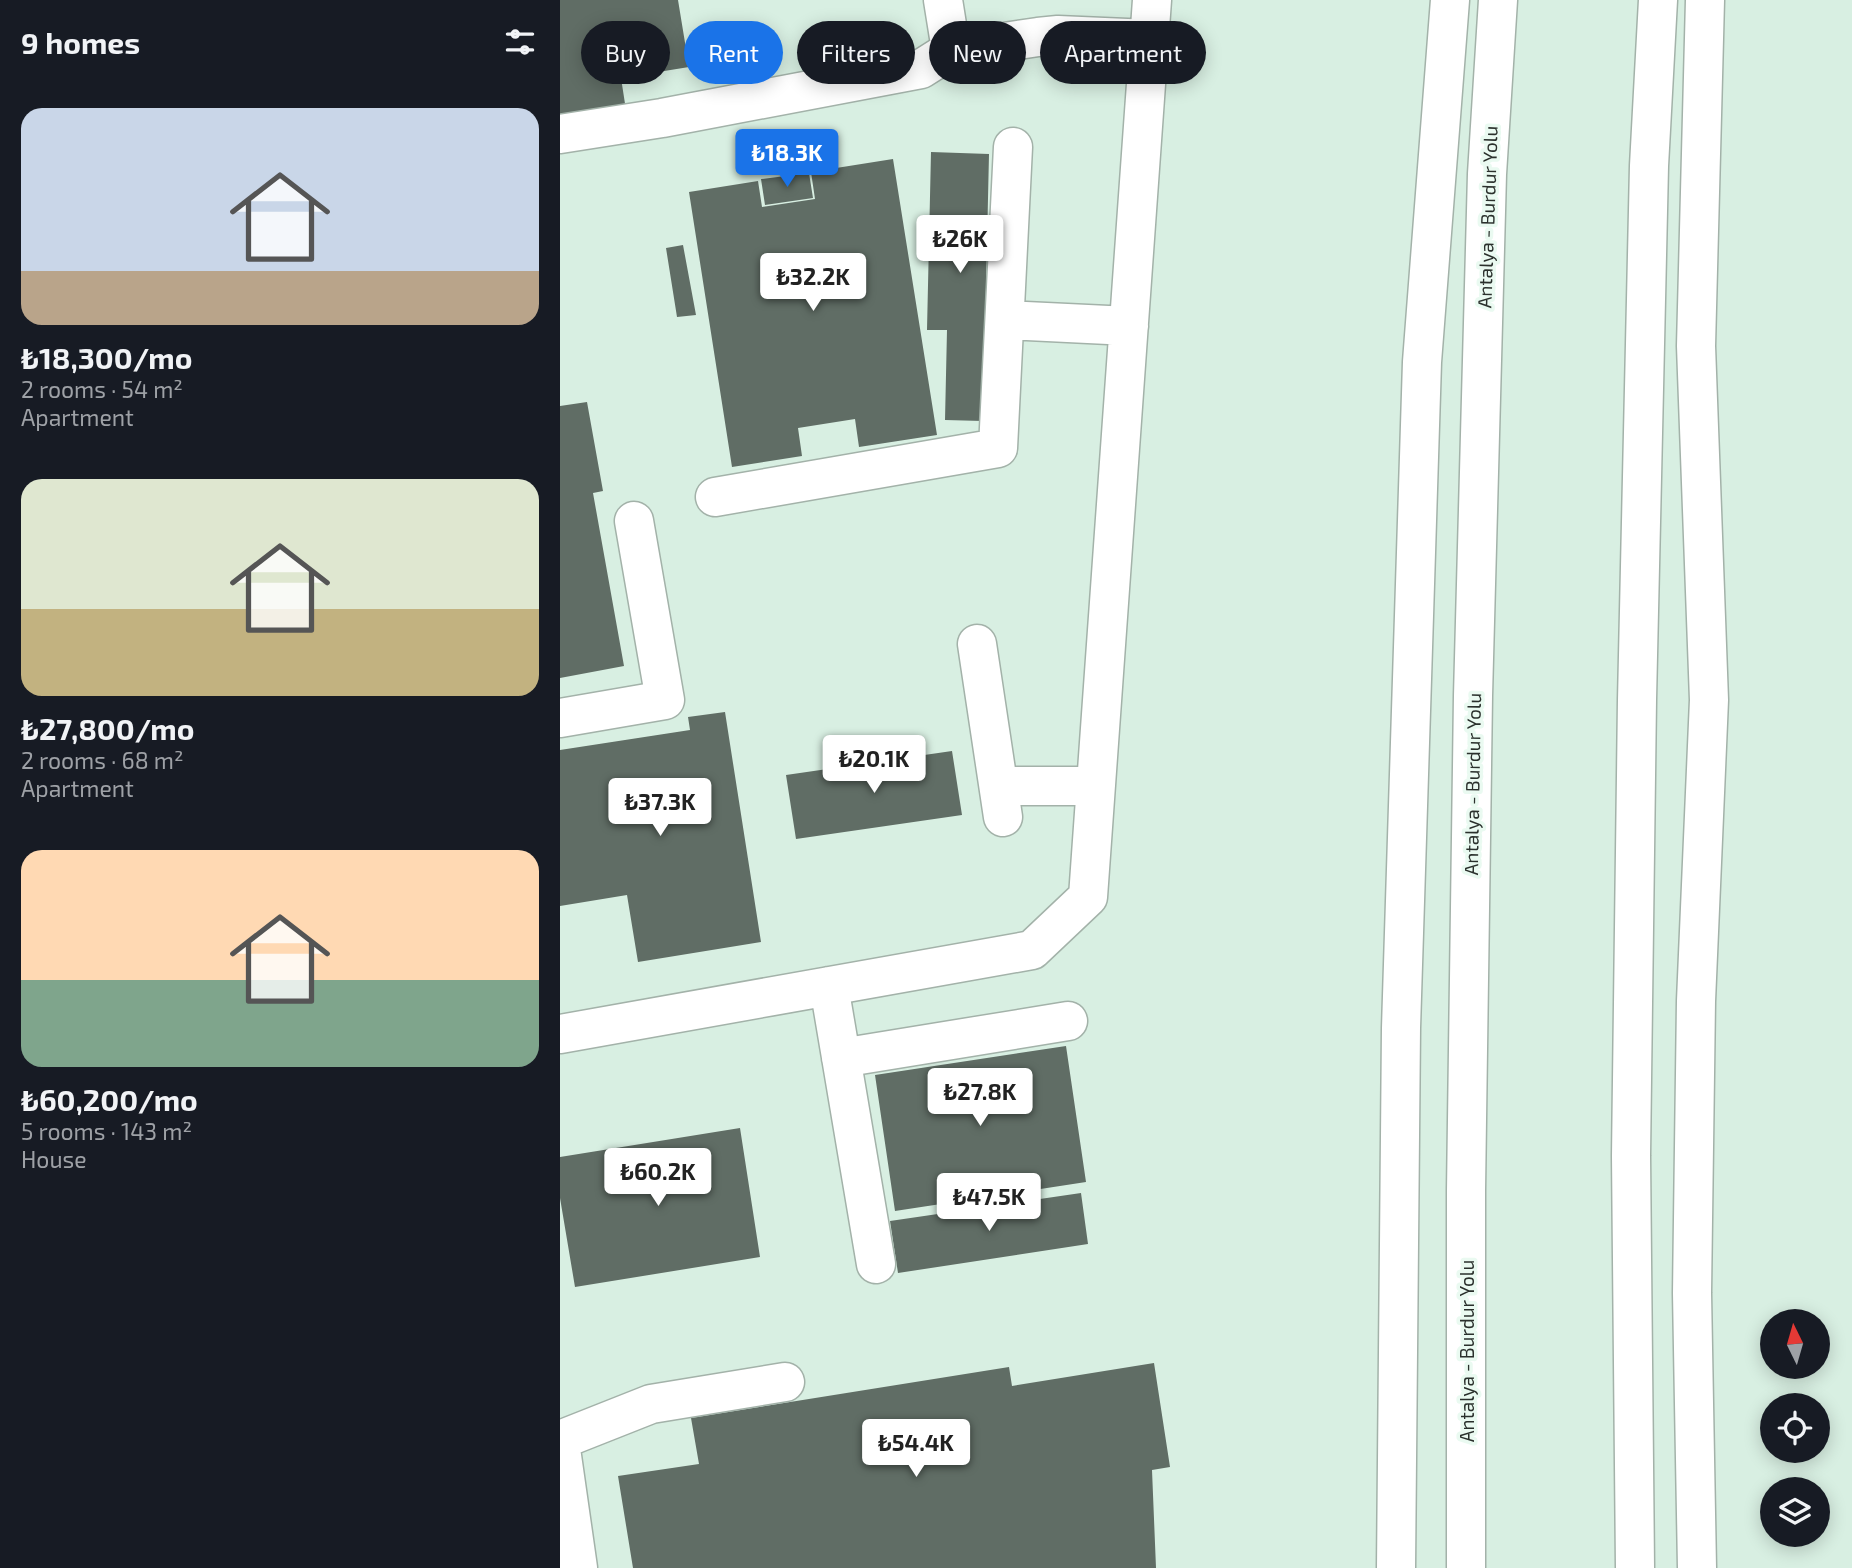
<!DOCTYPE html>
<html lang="en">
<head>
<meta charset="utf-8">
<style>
	:root { --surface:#171b24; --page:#242831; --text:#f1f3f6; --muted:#9ea1a6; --accent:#1a73e8 }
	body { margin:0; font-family:"Exo 2",sans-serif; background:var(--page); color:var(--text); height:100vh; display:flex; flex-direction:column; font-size:26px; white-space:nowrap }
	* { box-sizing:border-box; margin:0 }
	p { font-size:23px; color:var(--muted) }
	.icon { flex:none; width:38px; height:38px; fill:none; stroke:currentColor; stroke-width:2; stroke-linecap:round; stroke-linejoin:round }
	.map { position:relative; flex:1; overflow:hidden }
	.drawer { display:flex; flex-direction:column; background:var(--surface); width:560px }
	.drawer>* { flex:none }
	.top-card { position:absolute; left:21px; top:21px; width:665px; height:63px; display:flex; gap:14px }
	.needle { width:46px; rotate:355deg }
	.buttons { position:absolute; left:1200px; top:1309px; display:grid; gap:14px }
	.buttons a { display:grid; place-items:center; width:70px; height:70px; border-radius:50%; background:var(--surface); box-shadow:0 4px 18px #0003; font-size:35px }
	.price { position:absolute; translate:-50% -60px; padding:0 16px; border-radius:7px; background:#fff; color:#222; font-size:23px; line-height:46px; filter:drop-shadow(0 2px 4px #0008) }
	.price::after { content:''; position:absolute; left:50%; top:42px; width:21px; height:16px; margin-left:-10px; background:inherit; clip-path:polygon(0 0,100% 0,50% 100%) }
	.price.selected { background:var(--accent); color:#fff }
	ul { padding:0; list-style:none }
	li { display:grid; align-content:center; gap:14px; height:371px; padding:0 21px }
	li span { display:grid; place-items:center; height:217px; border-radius:21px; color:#555 }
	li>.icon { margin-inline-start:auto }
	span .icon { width:126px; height:126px; fill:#fffc; stroke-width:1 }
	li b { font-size:30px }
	h2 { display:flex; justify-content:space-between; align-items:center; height:84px; padding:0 21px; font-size:30px }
	.tag { padding:0 24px; border-radius:32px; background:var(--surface); box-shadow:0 4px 18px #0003; font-size:24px; line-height:63px }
	.tag.selected { background:var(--accent); color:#fff }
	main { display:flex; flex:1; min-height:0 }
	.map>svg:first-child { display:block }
	.built { fill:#d8efe2; fill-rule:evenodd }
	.building { fill:#606d65 }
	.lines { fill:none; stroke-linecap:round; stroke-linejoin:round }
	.minor-casing { stroke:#a3b2a9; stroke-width:41 }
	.highway-casing { stroke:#a3b2a9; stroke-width:41 }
	.minor { stroke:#fff; stroke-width:38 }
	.highway { stroke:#fff; stroke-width:38 }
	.labels { text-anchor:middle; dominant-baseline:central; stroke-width:7; stroke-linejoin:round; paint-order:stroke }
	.street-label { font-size:19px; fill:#2a302c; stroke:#eafaf1 }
</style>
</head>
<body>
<main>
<section class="drawer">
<h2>9 homes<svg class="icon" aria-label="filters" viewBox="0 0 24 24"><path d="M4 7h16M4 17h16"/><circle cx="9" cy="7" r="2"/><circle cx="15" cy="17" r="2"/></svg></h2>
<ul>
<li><span style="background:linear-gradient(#c9d6e8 75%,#b9a48a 0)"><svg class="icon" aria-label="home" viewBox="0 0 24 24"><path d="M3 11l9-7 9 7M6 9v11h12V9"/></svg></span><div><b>₺18,300/mo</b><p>2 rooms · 54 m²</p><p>Apartment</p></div></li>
<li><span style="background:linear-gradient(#dfe7d0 60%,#c2b280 0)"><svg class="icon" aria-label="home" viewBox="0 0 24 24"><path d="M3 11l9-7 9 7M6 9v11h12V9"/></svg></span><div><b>₺27,800/mo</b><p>2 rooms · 68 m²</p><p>Apartment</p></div></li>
<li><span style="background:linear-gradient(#ffd9b3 60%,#7fa58c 0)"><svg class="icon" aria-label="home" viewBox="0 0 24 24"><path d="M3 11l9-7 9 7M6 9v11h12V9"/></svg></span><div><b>₺60,200/mo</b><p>5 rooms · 143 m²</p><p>House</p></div></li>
</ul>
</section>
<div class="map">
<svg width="1292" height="1568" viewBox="0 0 1292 1568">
	<rect width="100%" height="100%" fill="#eafaf1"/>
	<!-- built -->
	<path class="built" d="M0,0H1292V1568H0ZM1213,1321H1258V1367H1213ZM1213,1405H1258V1451H1213ZM1213,1489H1258V1535H1213Z"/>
	<!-- building -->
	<path class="building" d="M0,0H118L129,67L61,78L66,110L0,120Z
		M371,152L429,154L423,421L385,420L387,330H367Z
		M333,159L377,435L299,447L295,419L238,428L242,456L172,467L129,192L198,181L202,207L255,199L251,172Z
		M249,173L253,198L205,205L201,179Z
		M123,245L136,315L117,317L106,248Z
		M27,402L43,491L33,493L64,666L0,678V406Z
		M165,712L201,942L78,962L67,895L0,906V750L130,730L128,717Z
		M392,751L402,815L236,839L226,775Z
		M506,1046L526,1182L335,1211L315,1075Z
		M180,1128L200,1257L15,1287L0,1198V1157Z
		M521,1193L528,1244L338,1273L330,1221Z
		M594,1363L610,1467L592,1470L596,1568H73L58,1476L139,1464L131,1418L449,1367L452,1386Z"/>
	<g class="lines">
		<defs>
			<path id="minor" d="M383,0L391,50
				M0,134L102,118L361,69L391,50L478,37L498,35L590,39
				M445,320L569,326
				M155,497L438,448L453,147
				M417,644L443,817
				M0,718L105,700L74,521
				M439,786H536
				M269,986L316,1264
				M0,1034L472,950L528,897L592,0
				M281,1058L508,1021
				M0,1440L91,1404L225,1382
				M0,1442L18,1568"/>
			<path id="highway" d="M836,1568L841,1028L862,362L890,0
				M906,1568V1191L913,696L927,174L938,0
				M1075,1568L1071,1156L1077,700L1089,166L1098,0
				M1137,1568L1132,1293L1136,1001L1149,700L1136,346L1145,0"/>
		</defs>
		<!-- minor casing -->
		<use href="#minor" class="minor-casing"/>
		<!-- highway casing -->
		<use href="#highway" class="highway-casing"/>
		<!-- minor -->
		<use href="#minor" class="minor"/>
		<!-- highway -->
		<use href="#highway" class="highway"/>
	</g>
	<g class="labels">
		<!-- street labels -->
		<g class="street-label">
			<text transform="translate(927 217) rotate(-88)">Antalya - Burdur Yolu</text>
			<text transform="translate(912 784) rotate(-89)">Antalya - Burdur Yolu</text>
			<text transform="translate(906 1351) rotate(-90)">Antalya - Burdur Yolu</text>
		</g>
	</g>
</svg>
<div class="buttons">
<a><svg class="needle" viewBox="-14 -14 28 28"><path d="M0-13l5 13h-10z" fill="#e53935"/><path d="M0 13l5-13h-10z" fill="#9ea1a6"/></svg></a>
<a><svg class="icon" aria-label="locate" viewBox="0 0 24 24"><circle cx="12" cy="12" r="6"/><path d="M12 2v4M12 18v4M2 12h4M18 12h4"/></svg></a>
<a><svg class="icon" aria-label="layers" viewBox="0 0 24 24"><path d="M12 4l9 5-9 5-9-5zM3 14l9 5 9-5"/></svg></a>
</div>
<b class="price selected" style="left:227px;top:189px">₺18.3K</b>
<b class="price" style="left:400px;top:275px">₺26K</b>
<b class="price" style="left:253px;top:313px">₺32.2K</b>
<b class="price" style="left:314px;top:795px">₺20.1K</b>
<b class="price" style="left:100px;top:838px">₺37.3K</b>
<b class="price" style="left:420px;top:1128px">₺27.8K</b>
<b class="price" style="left:98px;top:1208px">₺60.2K</b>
<b class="price" style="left:429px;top:1233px">₺47.5K</b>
<b class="price" style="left:356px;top:1479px">₺54.4K</b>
<div class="top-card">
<a class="tag">Buy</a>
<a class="tag selected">Rent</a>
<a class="tag">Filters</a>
<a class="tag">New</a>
<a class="tag">Apartment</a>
</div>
</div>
</main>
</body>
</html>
